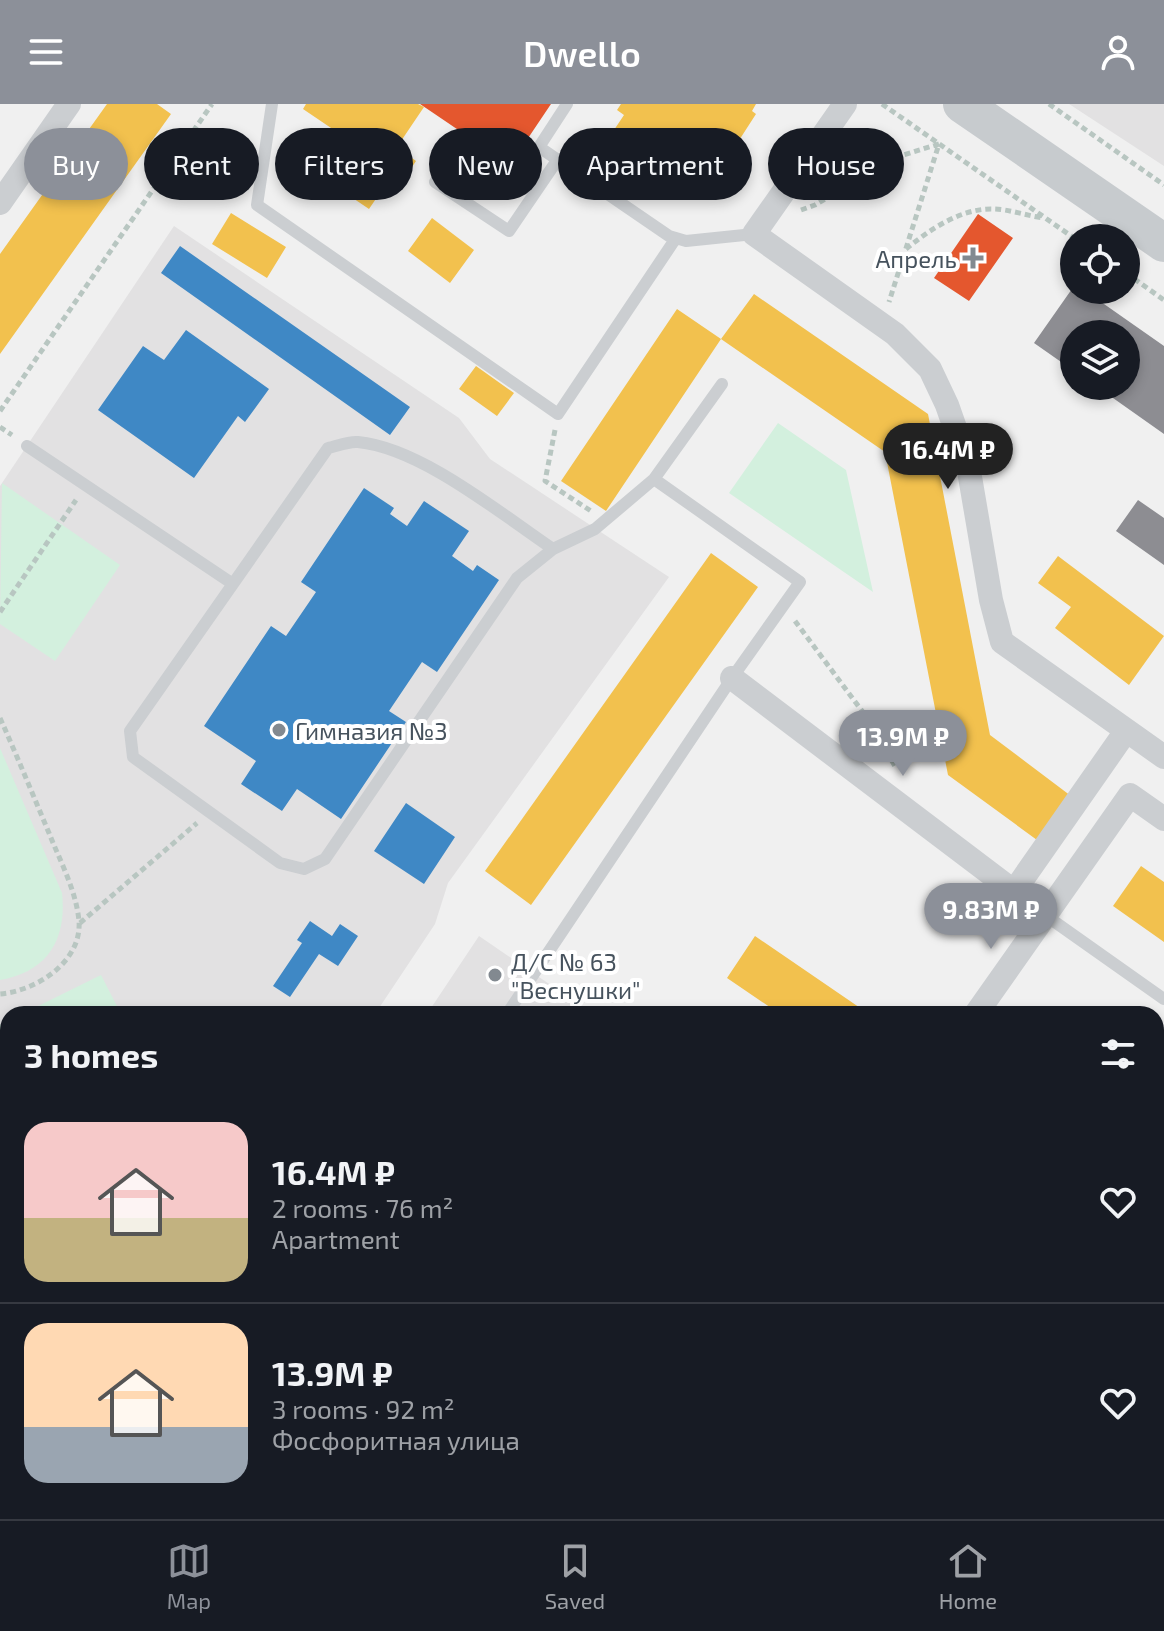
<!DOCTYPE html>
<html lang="en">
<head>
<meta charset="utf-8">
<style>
	:root { --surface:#171b24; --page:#242831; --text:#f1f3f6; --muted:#9ea1a6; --line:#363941; --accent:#8c9099 }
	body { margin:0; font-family:"Exo 2",sans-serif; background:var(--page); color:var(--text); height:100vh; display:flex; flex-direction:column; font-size:30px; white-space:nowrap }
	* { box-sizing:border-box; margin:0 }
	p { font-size:26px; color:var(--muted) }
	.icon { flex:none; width:44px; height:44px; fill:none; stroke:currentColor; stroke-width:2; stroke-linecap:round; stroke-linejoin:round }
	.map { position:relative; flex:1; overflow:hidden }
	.sheet { position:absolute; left:0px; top:902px; width:1164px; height:514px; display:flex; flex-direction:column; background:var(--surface); border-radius:24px 24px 0 0; box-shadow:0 4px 12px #0003 }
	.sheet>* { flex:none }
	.banner { position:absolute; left:24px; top:24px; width:1116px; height:72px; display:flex; gap:16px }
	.fabs { position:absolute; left:1060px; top:120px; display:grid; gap:16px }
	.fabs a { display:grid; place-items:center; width:80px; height:80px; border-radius:50%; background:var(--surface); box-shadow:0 4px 12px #0003; font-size:40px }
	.price { position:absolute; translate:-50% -68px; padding:0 18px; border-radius:28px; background:var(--accent); color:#fff; font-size:26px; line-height:52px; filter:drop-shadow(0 2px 4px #0008) }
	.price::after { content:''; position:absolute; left:50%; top:48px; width:24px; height:18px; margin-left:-12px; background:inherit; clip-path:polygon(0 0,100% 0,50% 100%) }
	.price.selected { background:#222; color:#fff }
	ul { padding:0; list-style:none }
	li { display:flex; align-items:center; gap:24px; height:200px; padding:0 24px }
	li+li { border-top:2px solid var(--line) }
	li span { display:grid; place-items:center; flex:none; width:224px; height:160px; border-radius:24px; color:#555 }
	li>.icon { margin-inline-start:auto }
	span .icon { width:96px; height:96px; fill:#fffc; stroke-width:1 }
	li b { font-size:34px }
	h2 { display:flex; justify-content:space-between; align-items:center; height:96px; padding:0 24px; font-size:34px }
	.tag { padding:0 28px; border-radius:36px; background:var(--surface); box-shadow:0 4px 12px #0003; font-size:28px; line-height:72px }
	.tag.selected { background:var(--accent); color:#fff }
	header { display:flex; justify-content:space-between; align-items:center; height:104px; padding:0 24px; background:var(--accent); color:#fff; font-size:36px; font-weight:600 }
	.tab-bar { display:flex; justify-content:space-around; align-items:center; height:112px; border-top:2px solid var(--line); background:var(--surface); font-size:22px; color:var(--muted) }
	.tab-bar a { display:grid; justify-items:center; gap:4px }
	.tab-bar .selected { color:var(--accent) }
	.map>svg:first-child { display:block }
	.education { fill:#e2e1e2 }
	.green { fill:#d3f0de }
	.homes { fill:#f2c14e }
	.shops { fill:#e4572e }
	.schools { fill:#3f88c5 }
	.industry { fill:#8d8d92 }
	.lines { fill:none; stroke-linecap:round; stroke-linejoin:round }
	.path { stroke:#b8c6c1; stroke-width:5; stroke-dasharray:6 4; stroke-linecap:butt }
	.lane { stroke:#cbced1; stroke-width:12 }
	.street { stroke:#cbced1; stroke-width:24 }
	.primary { stroke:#c7cbce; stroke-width:38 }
	.poi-dot { fill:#828990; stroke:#fff; stroke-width:3 }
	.labels { text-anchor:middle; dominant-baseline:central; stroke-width:8; stroke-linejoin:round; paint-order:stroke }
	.poi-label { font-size:24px; fill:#46525d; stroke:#fff; text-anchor:start }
</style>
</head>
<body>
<header><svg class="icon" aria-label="menu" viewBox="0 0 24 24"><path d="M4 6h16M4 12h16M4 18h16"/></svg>Dwello<svg class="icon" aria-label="person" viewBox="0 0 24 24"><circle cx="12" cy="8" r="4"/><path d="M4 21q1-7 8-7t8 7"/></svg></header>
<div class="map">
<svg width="1164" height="1415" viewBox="0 0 1164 1415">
	<rect width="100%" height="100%" fill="#f0f0f0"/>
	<!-- education -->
	<path class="education" d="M1069,0H1164V62Z
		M174,122L459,314L490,355L669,473L448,779L435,820L375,910H8V1094L0,1076V382Z
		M479,832L593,910H427Z
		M579,1408H688L683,1415H587Z"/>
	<!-- green -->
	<path class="green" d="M778,319L846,366L873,488L729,389Z
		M2,379L120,461L55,557L0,520Z
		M0,644L62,789C67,835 48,868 0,876Z
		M101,871L121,910H22Z
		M8,917V1004L2,1007L0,921Z"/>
	<!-- homes -->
	<path class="homes" d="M107,0H157L171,10L0,250V150Z
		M306,0H418L424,3L397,43L416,57L394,90L384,83L369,105L326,76L321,84L297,68L317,39L323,43L334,26L303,5Z
		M621,0H756L752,7L756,10L736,41L745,47L724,78L700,61L704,55L690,46L669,77L651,64L648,69L626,53L628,49L608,35L624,11L617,6Z
		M231,109L286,143L267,174L212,140Z
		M432,114L474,146L450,179L408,147Z
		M754,190L928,310L990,631L1071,692L1037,736L948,671L885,348L721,235L606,407L561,377L677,205L721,235Z
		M476,262L514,289L497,312L459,285Z
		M711,449L758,483L531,801L485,767Z
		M1058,452L1164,532L1129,581L1055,524L1071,503L1038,479Z
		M1141,762L1164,778V838L1113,802Z
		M755,832L869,910H780L727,874Z
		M1156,1382L1164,1387V1415H1108L1098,1408H1156Z
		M737,1408H798L793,1415H732Z"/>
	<!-- shops -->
	<path class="shops" d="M420,0H551L510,61Z
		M978,110L1013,134L969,197L934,174Z"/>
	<!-- schools -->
	<path class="schools" d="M180,142L410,303L390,331L161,169Z
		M186,226L269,285L245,318L238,312L194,374L98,306L143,242L164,256Z
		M364,384L394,404L390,410L407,422L424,397L469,427L452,452L473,467L477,461L499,476L437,568L422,558L389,607L406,618L341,715L297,685L282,707L241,680L256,657L204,622L271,522L286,532L316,488L301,478Z
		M406,699L455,733L424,780L374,747Z
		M310,817L332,832L340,820L358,832L338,862L319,850L290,893L273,882L302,839L297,836Z"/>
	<!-- industry -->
	<path class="industry" d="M1074,182V186H1084L1164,242V330L1096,282H1126V230H1074V267L1034,239Z
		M1138,396L1164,414V461L1116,427Z"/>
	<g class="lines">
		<!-- path -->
		<path class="path" d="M882,0L1074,134
			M1049,0L1164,81
			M801,106L815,101L847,82L864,63L939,40L889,198
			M906,145C929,126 961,104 993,105C1009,105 1027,112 1044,114
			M1126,169L1164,196
			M0,307L212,0
			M0,323L12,331
			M555,326L545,377L591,407
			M0,508L76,396
			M795,517L868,615L896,664
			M0,614C17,652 33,691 49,729C60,757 76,786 79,817C82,858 36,887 0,890
			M80,819L197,719"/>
		<!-- lane -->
		<path class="lane" d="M272,0L257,101L558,310L676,134
			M567,0L539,43L669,132L686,137L754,130
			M435,78L509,127L558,55
			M27,342L233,480
			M553,445C501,410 421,344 358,338C349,337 337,342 328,344L130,627L133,653L280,759L304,765L325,755L517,474L553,445L595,425L654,375L722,280
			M1045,811L1164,895
			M507,910L732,574L800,478L654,375
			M1156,941L1164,929
			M1156,1042L1164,1048
			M1156,1164L1164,1153
			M1156,1311L1164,1317
			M331,1408L332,1415
			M1037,1408L1047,1415"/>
		<!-- street -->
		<path class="street" d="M845,0L754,130L895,230L930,265L947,301L968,361L991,496L1002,538L1164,653
			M0,99L69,0
			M732,574L1045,811
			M1015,786L1126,627
			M976,910L1130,691L1164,715
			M0,1379L8,1378
			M90,1408L91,1415
			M848,1415L852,1408"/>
		<!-- primary -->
		<path class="primary" d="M962,0L1164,139"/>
	</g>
	<!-- markers -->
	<g class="poi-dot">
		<path d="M969 142h8v8h8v8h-8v8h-8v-8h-8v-8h8z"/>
		<circle cx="279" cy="626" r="8"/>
		<circle cx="495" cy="871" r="8"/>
	</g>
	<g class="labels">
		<!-- poi labels -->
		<g class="poi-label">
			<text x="957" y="154" text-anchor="end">Апрель</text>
			<text x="295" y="626">Гимназия №3</text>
			<text x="511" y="857">Д/С № 63<tspan x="511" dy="28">"Веснушки"</tspan></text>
		</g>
	</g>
</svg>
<div class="fabs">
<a><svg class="icon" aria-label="locate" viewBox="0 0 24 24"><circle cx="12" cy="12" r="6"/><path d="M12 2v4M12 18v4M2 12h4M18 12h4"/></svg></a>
<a><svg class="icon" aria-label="layers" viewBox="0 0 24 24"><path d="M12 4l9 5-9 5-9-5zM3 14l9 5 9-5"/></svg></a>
</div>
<b class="price selected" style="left:948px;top:387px">16.4M ₽</b>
<b class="price" style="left:903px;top:674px">13.9M ₽</b>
<b class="price" style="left:991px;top:847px">9.83M ₽</b>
<div class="banner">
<a class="tag selected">Buy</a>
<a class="tag">Rent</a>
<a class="tag">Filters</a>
<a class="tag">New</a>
<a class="tag">Apartment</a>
<a class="tag">House</a>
</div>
<section class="sheet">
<h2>3 homes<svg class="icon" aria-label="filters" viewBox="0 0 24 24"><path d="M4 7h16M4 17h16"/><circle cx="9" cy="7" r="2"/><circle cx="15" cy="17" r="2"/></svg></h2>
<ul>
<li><span style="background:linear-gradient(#f6c9c9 60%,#c2b280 0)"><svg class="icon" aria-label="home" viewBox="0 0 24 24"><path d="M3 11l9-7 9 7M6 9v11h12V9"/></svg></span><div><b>16.4M ₽</b><p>2 rooms · 76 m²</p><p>Apartment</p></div><svg class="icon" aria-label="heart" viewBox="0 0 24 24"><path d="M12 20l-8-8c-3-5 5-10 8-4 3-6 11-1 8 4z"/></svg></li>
<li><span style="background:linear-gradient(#ffd9b3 65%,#9aa5b1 0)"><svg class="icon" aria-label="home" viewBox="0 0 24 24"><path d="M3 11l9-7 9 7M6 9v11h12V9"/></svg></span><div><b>13.9M ₽</b><p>3 rooms · 92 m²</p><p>Фосфоритная улица</p></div><svg class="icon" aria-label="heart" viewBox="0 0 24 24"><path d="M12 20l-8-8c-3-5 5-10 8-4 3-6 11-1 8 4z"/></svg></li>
</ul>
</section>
</div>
<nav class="tab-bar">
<a class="selected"><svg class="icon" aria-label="map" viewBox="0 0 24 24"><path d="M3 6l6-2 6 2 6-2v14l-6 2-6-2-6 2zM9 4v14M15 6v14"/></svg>Map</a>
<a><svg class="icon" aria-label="saved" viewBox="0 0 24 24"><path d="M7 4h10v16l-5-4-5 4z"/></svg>Saved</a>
<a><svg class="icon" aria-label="home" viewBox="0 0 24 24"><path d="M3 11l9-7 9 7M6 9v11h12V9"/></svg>Home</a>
</nav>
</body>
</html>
